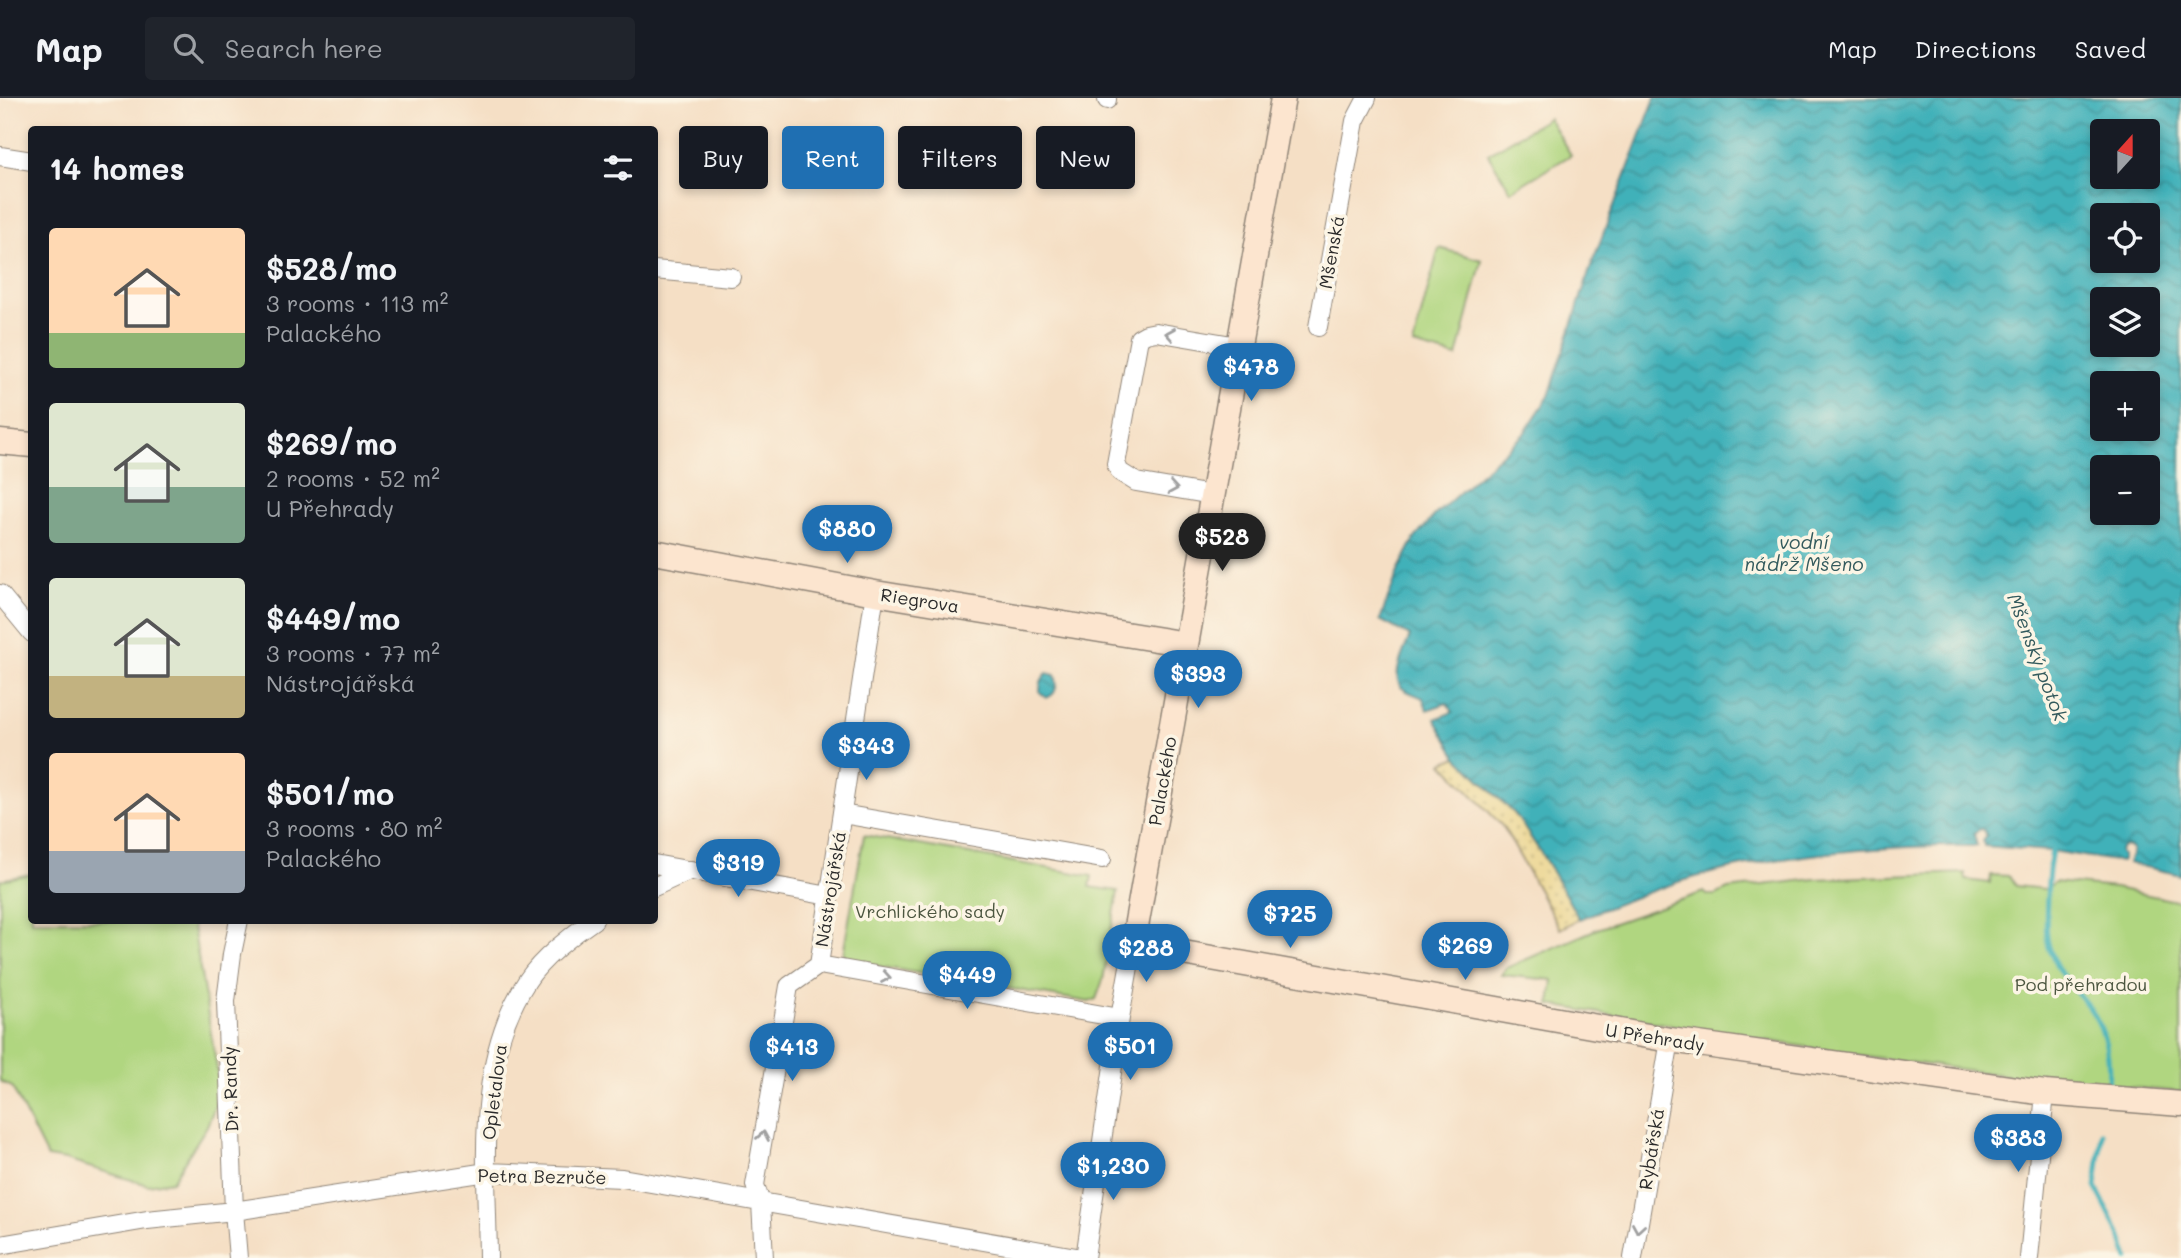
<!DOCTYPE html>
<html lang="en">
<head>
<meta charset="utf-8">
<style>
	:root { --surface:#171b24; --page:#20242c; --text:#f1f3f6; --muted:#9ea1a6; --line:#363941; --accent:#1f6fb2 }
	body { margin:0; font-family:Mali,sans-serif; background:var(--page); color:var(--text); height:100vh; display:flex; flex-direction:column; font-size:26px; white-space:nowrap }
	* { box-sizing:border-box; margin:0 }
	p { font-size:23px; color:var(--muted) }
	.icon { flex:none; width:38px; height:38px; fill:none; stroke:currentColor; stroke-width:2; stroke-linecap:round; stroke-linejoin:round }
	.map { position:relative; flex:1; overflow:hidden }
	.panel { position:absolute; left:28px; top:28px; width:630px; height:798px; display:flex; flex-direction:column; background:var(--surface); border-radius:7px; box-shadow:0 4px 10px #0003 }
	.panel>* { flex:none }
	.guide { position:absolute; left:679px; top:28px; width:665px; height:63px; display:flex; gap:14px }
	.needle { width:46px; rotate:21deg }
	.tools { position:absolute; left:2090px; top:21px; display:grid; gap:14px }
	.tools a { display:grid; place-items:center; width:70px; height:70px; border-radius:7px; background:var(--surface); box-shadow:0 4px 10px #0003; font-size:35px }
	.price { position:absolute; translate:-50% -60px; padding:0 16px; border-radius:24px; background:var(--accent); color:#fff; font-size:23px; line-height:46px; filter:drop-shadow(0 2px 4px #0008) }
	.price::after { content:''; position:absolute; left:50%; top:42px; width:21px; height:16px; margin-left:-10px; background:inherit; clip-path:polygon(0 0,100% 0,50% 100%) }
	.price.current { background:#222; color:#fff }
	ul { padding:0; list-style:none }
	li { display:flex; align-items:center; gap:21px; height:175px; padding:0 21px }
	li span { display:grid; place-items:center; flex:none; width:196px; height:140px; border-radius:7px; color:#555 }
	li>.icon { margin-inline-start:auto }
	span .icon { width:84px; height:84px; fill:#fffc; stroke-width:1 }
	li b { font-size:30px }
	h2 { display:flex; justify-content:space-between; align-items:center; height:84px; padding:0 21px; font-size:30px }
	.chip { padding:0 24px; border-radius:7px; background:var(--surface); box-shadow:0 4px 10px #0003; font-size:24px; line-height:63px }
	.chip.current { background:var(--accent); color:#fff }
	header { display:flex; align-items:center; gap:42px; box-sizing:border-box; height:98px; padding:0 35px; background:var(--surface); border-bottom:2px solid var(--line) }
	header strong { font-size:33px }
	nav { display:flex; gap:38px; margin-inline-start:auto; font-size:24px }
	.search { width:490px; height:63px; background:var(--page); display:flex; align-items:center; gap:18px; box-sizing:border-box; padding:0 24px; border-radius:7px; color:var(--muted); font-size:26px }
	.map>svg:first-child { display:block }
	.sand { fill:url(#sand-dots); stroke:#8c8264; stroke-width:2 }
	.green { fill:#b0d680; stroke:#6e8056; stroke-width:2 }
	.water { fill:url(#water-waves); stroke:#366e72; stroke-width:2; fill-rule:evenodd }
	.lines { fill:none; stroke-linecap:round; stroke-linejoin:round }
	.stream { stroke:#41b1b9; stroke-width:5 }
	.street-casing { stroke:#908578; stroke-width:20 }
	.secondary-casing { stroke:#908578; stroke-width:27 }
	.street { stroke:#fff; stroke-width:18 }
	.secondary { stroke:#fce5cf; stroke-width:24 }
	.oneway { stroke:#a0a0a0 }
	.labels { text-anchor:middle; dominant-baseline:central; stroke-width:7; stroke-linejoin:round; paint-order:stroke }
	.street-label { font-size:18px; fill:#2b2b2b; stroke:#fcf5e5 }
	.park-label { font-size:18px; fill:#4c5640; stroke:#fcf5e5 }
	.water-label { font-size:19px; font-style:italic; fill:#335a5d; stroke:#fcf5e5 }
</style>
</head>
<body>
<header>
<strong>Map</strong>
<div class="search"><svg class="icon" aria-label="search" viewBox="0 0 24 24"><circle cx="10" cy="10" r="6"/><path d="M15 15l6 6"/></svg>Search here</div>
<nav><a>Map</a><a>Directions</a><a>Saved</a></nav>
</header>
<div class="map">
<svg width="2181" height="1160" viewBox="0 0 2181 1160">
	<defs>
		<pattern id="sand-dots" width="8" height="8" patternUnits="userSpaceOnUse" patternTransform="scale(1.75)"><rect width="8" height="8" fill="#eeda9e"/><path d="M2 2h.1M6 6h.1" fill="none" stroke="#cb8" stroke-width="1.8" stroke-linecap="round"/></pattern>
		<pattern id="water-waves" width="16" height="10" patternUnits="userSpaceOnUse" patternTransform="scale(1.75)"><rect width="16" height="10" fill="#41b1b9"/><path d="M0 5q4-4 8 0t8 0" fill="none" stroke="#379097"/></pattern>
	</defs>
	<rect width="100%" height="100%" fill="#fcf5e5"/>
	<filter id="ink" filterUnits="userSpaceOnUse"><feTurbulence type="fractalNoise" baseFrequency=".0143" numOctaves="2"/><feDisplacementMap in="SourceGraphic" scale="14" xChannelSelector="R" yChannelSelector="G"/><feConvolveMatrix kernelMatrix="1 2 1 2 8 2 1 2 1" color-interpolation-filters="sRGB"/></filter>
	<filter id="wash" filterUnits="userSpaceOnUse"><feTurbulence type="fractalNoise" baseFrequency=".00686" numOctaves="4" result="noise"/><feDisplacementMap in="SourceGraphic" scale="28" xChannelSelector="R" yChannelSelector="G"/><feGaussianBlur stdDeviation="1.57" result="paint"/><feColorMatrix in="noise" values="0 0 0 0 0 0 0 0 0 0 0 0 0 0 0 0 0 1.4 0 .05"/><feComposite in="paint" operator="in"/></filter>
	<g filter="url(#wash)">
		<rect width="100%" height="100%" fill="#f5dfc5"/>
		<!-- sand -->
		<path class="sand" d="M1457,659L1516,717L1545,761L1579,821L1560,831L1504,730L1443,665Z"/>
		<!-- green -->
		<path class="green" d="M1548,20L1571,57L1511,93L1488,56Z
			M1439,150L1482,162L1457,259L1413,247Z
			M864,737L1092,778L1090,789L1118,793L1103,882L1096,901L1089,904L842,862Z
			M1965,775L1966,782L1990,785L1991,777L2009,778L2016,788L2045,791L2055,784L2115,790L2181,804V994L2017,979L1843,955L1550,907L1553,882L1501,877L1506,870L1597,831L1704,794L1707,797H1716L1728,791L1815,781Z
			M31,776L32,822L192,823L221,994L207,1028L172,1083L148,1087L66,1062L47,1059L12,989L0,983V782Z"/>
		<!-- water -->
		<path class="water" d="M1655,0H2181V777L2128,765L2132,754L2131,750L2126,748L2121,750L2120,754L2123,759L2121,764L2052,753L1984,748L1983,743L1987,738L1984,732L1980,731L1974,736L1977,748C1887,747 1799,754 1711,775C1666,786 1622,804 1579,821L1545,761L1516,717L1457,659L1435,621L1453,614L1447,605L1427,612L1423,600C1417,597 1406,594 1401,589C1391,577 1405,551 1410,538L1380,522L1399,471L1415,440L1435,417L1523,337L1549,298L1591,168ZM2102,33H2147V79H2102ZM2102,117H2147V163H2102ZM2102,201H2147V247H2102ZM2102,285H2147V331H2102ZM2102,369H2147V415H2102Z
			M1047,575L1055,577C1058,586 1057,597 1046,600L1040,594C1040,586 1041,580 1047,575Z"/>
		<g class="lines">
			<!-- stream -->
			<path class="stream" d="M2053,749C2048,766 2044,828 2048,845C2049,851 2053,859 2055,865C2064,883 2079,896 2091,912C2105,932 2111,960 2108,984
				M2102,1035L2096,1089L2121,1139L2128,1160"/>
		</g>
	</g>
	<g filter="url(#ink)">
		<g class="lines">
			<defs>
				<path id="street" d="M1107,2V0
					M0,58L32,63
					M654,172L731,179
					M1318,229L1355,23L1367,0
					M1212,397L1136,384L1120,374L1116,366L1139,240L1146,236L1156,234L1238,248
					M0,496L32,535
					M842,716L1102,761
					M654,766L829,798
					M654,789L691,772
					M819,867L875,495
					M819,867L1120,920
					M0,1147L147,1122L234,1113L487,1074L622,1080L1082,1160
					M238,1160L234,1113L226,903L232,856L239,822
					M488,1160C487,1068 474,964 527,883C541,861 573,836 594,822
					M764,1160L761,1105L755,1087L789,888L819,867
					M1085,1160L1120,920L1133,846
					M1633,1160L1670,942
					M2029,1160L2045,995"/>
				<path id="secondary" d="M1283,0L1133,846L1670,942L2045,995L2181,1006
					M0,344L32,347
					M654,454L875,495L1186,546"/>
			</defs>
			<!-- street casing -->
			<use href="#street" class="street-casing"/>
			<!-- secondary casing -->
			<use href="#secondary" class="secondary-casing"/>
			<!-- street -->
			<use href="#street" class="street"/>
			<!-- secondary -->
			<use href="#secondary" class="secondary"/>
		</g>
		<!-- one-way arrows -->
		<defs><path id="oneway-chevron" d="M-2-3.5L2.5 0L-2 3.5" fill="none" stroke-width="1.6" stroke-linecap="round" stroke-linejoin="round" transform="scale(1.75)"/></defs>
		<g class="oneway">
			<use href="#oneway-chevron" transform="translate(1170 236) rotate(-170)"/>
			<use href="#oneway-chevron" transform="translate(1173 390) rotate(10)"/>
			<use href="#oneway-chevron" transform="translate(886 879) rotate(10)"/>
			<use href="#oneway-chevron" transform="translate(763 1038) rotate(-80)"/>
			<use href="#oneway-chevron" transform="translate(1638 1130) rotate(99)"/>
		</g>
	</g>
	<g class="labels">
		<!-- street labels -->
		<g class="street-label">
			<text transform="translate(1331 154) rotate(-80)">Mšenská</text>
			<text transform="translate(920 502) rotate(9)">Riegrova</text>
			<text transform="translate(1162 683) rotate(-80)">Palackého</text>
			<text transform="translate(830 791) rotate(-81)">Nástrojářská</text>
			<text transform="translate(1655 939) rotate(9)">U Přehrady</text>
			<text transform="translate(230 991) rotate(-92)">Dr. Randy</text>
			<text transform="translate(494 994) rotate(-83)">Opletalova</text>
			<text transform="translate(1651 1051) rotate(-81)">Rybářská</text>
			<text transform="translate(542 1078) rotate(1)">Petra Bezruče</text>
		</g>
		<!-- park labels -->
		<g class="park-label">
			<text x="930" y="813">Vrchlického sady</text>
			<text x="2081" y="886">Pod přehradou</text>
		</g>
		<!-- water labels -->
		<g class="water-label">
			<text x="1804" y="443">vodní<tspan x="1804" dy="22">nádrž Mšeno</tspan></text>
			<text transform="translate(2038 559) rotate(69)">Mšenský potok</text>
		</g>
	</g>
</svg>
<div class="tools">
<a><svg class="needle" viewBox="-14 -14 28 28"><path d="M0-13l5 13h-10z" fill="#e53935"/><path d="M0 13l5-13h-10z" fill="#9ea1a6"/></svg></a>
<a><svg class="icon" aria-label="locate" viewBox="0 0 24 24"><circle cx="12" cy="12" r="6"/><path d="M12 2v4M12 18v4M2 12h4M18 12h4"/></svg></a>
<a><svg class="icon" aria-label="layers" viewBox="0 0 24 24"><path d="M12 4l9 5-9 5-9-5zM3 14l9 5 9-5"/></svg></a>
<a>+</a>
<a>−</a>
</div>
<b class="price" style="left:1251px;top:305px">$478</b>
<b class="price" style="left:847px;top:467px">$880</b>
<b class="price current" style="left:1222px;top:475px">$528</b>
<b class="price" style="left:1198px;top:612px">$393</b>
<b class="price" style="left:866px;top:684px">$343</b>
<b class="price" style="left:738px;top:801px">$319</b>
<b class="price" style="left:1290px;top:852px">$725</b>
<b class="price" style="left:1465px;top:884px">$269</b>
<b class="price" style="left:1146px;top:886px">$288</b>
<b class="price" style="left:967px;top:913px">$449</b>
<b class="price" style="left:1130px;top:984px">$501</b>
<b class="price" style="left:792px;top:985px">$413</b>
<b class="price" style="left:2018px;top:1076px">$383</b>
<b class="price" style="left:1113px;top:1104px">$1,230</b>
<div class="guide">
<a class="chip">Buy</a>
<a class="chip current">Rent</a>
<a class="chip">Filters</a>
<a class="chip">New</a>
</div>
<section class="panel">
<h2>14 homes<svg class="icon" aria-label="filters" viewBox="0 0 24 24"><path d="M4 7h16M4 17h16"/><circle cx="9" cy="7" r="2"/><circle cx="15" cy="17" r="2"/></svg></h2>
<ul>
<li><span style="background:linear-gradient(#ffd9b3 75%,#8fb573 0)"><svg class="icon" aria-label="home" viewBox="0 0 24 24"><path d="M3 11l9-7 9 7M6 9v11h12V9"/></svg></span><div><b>$528/mo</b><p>3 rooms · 113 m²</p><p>Palackého</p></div></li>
<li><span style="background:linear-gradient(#dfe7d0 60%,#7fa58c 0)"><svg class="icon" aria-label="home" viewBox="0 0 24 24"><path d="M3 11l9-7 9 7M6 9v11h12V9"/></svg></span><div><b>$269/mo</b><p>2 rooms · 52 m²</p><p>U Přehrady</p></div></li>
<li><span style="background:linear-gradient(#dfe7d0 70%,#c2b280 0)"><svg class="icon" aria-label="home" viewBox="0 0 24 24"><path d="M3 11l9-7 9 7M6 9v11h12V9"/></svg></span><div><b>$449/mo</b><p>3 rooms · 77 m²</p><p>Nástrojářská</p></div></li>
<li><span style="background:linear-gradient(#ffd9b3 70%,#9aa5b1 0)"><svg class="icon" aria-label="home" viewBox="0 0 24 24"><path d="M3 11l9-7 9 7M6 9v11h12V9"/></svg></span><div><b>$501/mo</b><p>3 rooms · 80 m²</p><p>Palackého</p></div></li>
</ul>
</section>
</div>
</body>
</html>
